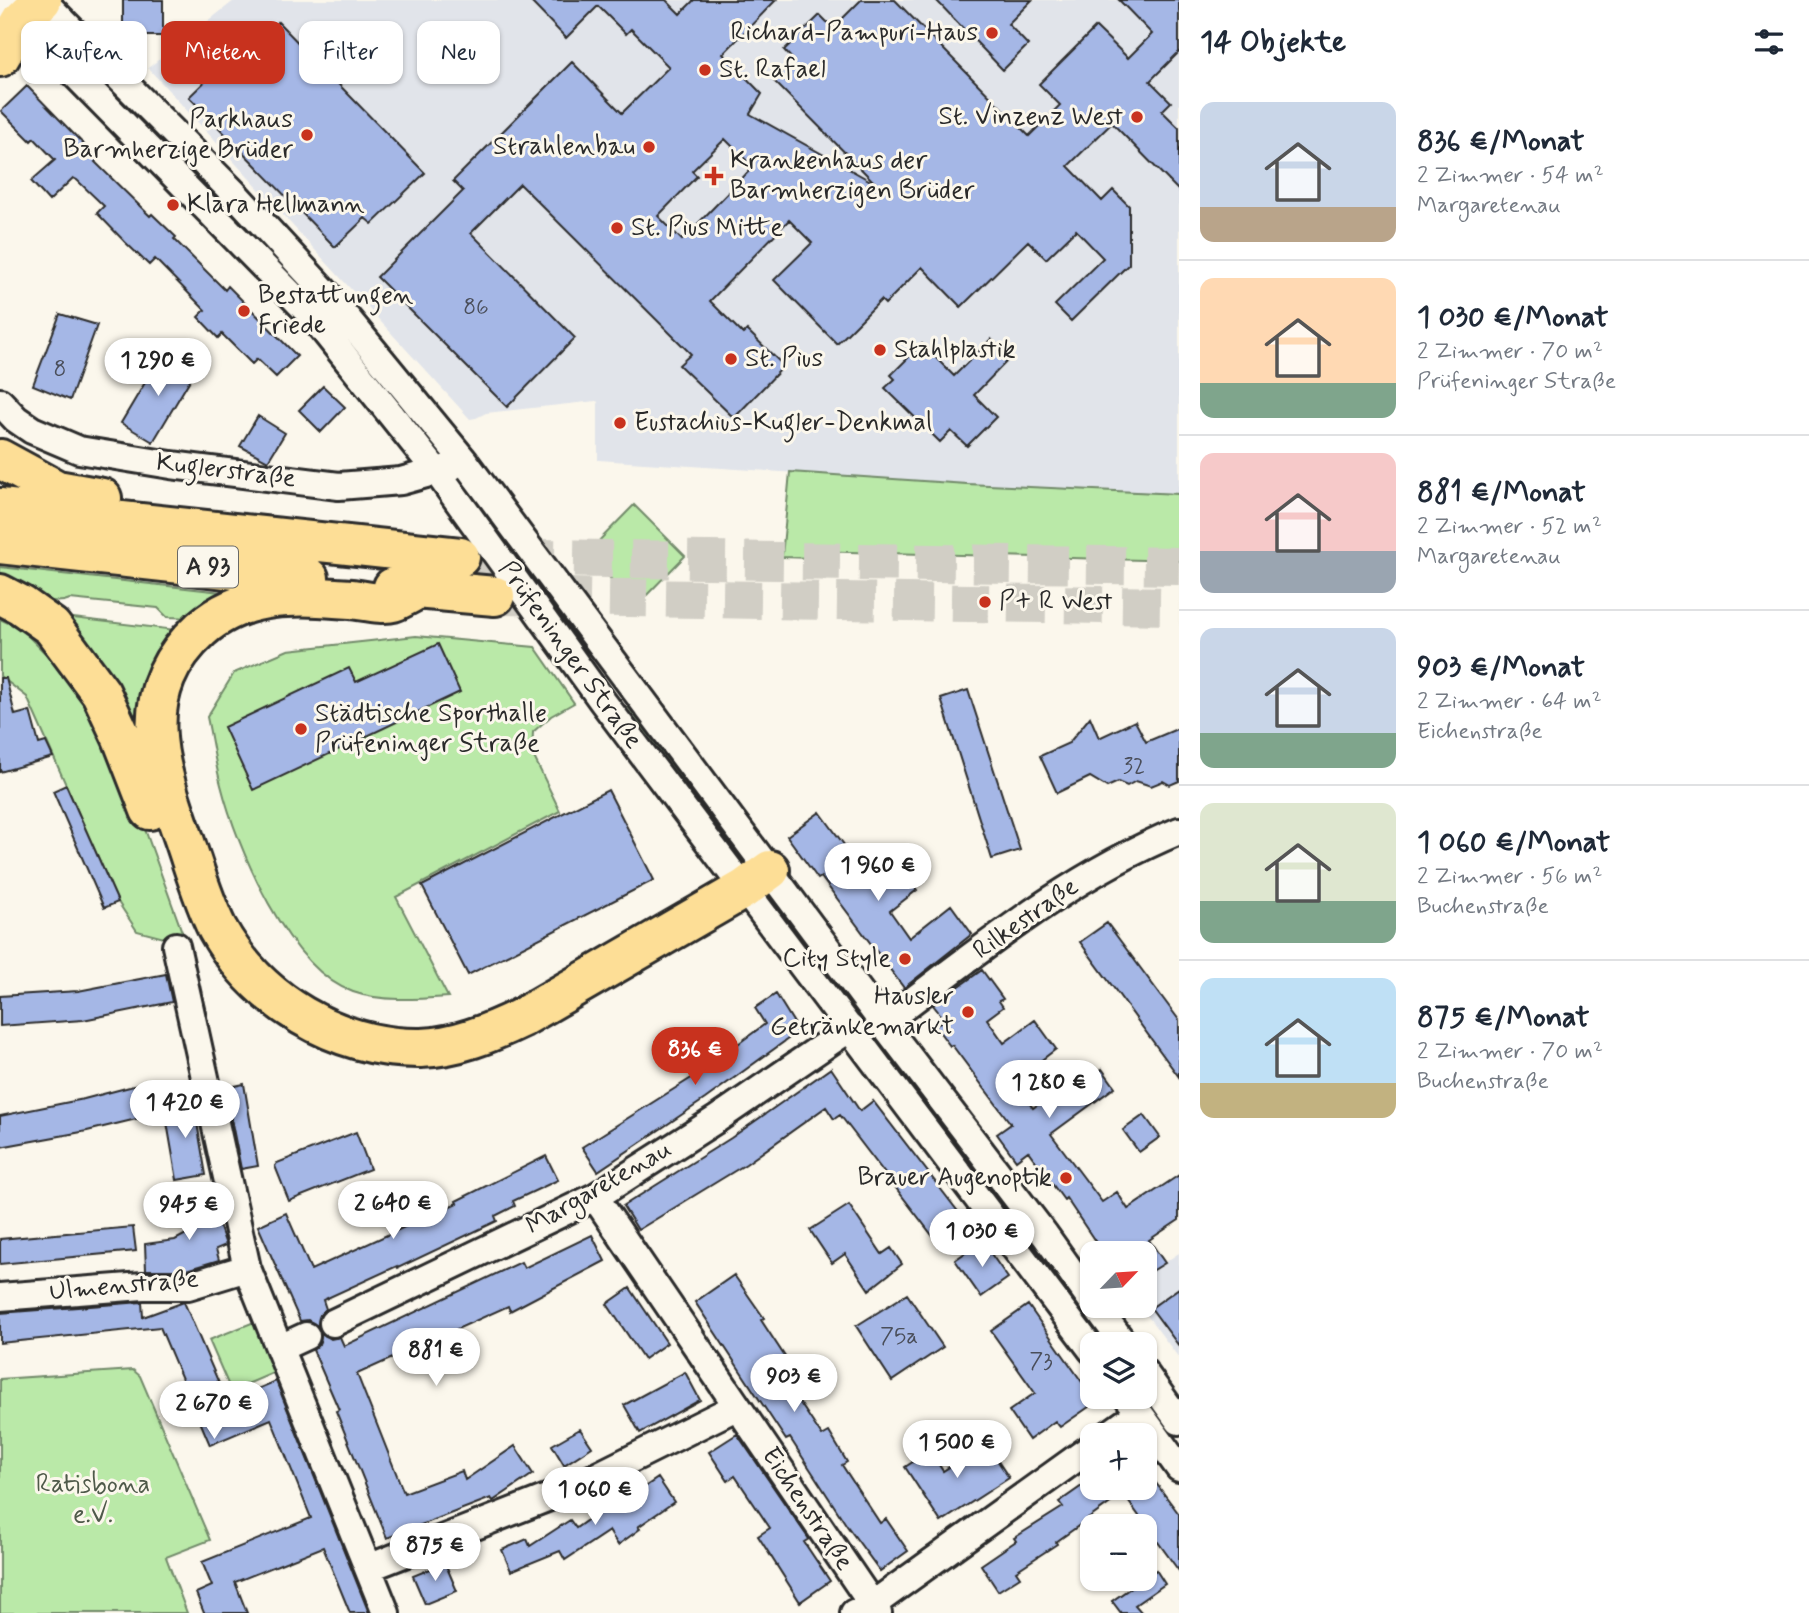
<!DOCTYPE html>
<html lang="de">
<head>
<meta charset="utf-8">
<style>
	:root { --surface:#fff; --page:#f6f6f7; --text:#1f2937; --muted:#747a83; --line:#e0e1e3; --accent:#c8321e }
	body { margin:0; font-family:Mynerve,sans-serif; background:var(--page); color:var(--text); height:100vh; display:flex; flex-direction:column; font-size:26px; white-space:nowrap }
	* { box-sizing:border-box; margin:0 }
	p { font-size:23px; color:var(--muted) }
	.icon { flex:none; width:38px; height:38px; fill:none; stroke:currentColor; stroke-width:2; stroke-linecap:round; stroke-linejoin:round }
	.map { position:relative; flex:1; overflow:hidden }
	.panel { display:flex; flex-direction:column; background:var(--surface); width:630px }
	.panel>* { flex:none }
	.top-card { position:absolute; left:21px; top:21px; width:665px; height:63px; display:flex; gap:14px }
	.needle { width:46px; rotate:65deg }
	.controls { position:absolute; left:1080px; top:1241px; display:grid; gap:14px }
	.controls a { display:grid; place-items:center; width:77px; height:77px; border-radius:14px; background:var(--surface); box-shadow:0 2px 5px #0004; font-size:35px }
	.price { position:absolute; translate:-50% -60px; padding:0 16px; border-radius:24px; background:#fff; color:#222; font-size:23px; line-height:46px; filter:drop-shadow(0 2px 4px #0008) }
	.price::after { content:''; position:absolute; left:50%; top:42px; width:21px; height:16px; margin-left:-10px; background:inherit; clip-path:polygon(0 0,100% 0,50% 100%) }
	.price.on { background:var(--accent); color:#fff }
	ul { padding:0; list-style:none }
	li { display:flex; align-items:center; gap:21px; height:175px; padding:0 21px }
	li+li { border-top:2px solid var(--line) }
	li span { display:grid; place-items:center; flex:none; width:196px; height:140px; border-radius:14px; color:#555 }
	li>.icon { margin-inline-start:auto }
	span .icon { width:84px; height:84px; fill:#fffc; stroke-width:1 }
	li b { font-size:30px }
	h2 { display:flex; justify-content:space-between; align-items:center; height:84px; padding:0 21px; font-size:30px }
	.chip { padding:0 24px; border-radius:14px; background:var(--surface); box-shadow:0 2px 5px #0004; font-size:24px; line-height:63px }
	.chip.on { background:var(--accent); color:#fff }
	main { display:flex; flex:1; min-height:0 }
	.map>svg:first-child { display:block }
	.built { fill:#e1e4ea }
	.green { fill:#bae9a8; stroke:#728a6a; stroke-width:2 }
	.building { fill:#a5b7e6; stroke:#2b2b2b; stroke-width:2; fill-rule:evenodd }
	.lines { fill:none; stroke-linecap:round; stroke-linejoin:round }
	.highway-tunnel { stroke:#d1cec5; stroke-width:38; stroke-dasharray:38 19; stroke-linecap:butt }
	.minor-casing { stroke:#2b2b2b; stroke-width:32 }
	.highway-casing { stroke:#2b2b2b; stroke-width:44 }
	.minor { stroke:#fbf7ec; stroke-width:26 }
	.highway { stroke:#fdde96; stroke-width:38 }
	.poi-dot { fill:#c8321e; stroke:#fbf7ec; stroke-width:2.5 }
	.labels { text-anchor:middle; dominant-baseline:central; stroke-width:6; stroke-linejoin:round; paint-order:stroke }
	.number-label { font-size:23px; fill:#4a4e5a }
	.shield { fill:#fbf7ec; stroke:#696865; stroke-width:2 }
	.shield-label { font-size:24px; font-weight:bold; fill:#2b2b2b }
	.poi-label { font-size:26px; fill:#2b2b2b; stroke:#fbf7ec; text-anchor:start }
	.street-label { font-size:26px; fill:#2b2b2b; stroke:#fbf7ec }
	.park-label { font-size:26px; fill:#4f5a4a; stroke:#fbf7ec }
</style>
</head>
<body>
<main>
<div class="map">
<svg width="1179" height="1613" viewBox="0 0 1179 1613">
	<rect width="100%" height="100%" fill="#fbf7ec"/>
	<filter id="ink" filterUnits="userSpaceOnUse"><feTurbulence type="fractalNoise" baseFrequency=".0143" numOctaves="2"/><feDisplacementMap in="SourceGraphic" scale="14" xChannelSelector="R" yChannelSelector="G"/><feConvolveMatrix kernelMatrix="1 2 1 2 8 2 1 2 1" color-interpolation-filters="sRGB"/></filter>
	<g filter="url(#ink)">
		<!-- built -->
		<path class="built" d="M235,0H1179V494L967,484L598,460V402L596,401L486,413L476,418L470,419L148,68Z
			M1179,1253V1358L1140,1306H1144L1145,1276Z"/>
		<!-- green -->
		<path class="green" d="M790,472L967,484L1179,494V561L812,551V558L782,557Z
			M634,505L685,556L637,605L586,554Z
			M0,567L239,594L195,618L167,617L158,608L70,599C48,609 20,588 0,579Z
			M56,616L185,631L147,747Z
			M0,619L21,629L70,678L107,735L146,832L182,932L164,938L137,931L118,902L27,697L0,676Z
			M416,636L535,647L574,703L551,716L533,732L532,753L560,811L396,897L448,997C419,999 381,1002 353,992C288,969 237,848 221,785C215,763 212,740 207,717L234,673L288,650Z
			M628,697L752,860L751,873L628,707Z
			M792,922L1114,1344H1102L789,924Z
			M267,1317L287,1367L231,1391L209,1340Z
			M133,1370L140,1376L210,1540L166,1557L187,1613H0V1379Z"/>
		<!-- building -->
		<path class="building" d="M123,0H163V36H135L136,27L123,26Z
			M529,0H666L680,14L694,0H776L723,54L762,94L750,114L876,184L773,80L793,60L784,50L820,15L833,28L861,0H895L1029,136L1060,105L1039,84L1096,27L1128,58L1152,34L1119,0H1179V52L1150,81L1171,102L1162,111L1179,128V191L1112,123L1068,166L1102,201L1113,190L1129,206V264L1071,321L1055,305L1103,258L1076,230L1046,259L1028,241L961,307L922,267L885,304L881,300L837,344L774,280L812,243L789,220L710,301L743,334L747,330L784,366L734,418L679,365L691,354L520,184L471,233L575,338L507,407L377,277L463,191L453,181L572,62L622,113L669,67L631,29L626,34L598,6L566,38ZM725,139L753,167L682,240L658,216L697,176L692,171Z
			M936,0H1032L1008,24L1028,45L1003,70Z
			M278,22L425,173L372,224L365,218L335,247L189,97L225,62L221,59L236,44L246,54Z
			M27,86L98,159L95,162L150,216L152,214L176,237L174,239L225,290L228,286L297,356L276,377L257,359L252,364L222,334L218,338L198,317L205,310L155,259L149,265L125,242L97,213L104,206L77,180L73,178L49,201L31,181L55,160L34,138L31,141L1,111Z
			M60,314L97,325L70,400L33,385Z
			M991,339L1010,358L974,395L996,417L967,446L951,431L940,442L885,388L895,379L891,375L922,344L954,376Z
			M162,354L194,373L153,442L121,423Z
			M323,386L345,407L321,432L299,410Z
			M258,416L285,433L268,461L240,446Z
			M438,644L460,692L253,790L224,727L349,668L356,682Z
			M0,678H6L15,715L30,711L39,744L46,742L53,757L0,772Z
			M968,690L1020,850L992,859L941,699Z
			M1090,717L1099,738L1135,721L1146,742L1179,728V781L1170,785L1163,781L1151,786L1136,781L1127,786L1118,782L1107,787L1090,777L1057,793L1040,756L1069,743Z
			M66,785L118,902L104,908L53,791Z
			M608,790L654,880L468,975L422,886Z
			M820,812L867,876L891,857L917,890L890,911L909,938L951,905L972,934L904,988L821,877L818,879L787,836Z
			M1107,923L1179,1020V1077L1080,942Z
			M982,970L1003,999L999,1001L1003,1007L987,1019L1004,1043L1035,1020L1056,1049L1013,1082L1033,1108L1077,1075L1083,1083L1102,1069L1115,1087L1051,1134L1102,1202L1117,1192L1128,1209L1179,1175V1220L1149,1240L1165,1263L1144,1276V1253H1103L1066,1198L1064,1200L1028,1151L1016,1160L997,1134L1011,1124L952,1045L950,1046L935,1026L944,1019L933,1005Z
			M166,974L172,1002L83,1020L0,1026V996L78,991Z
			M776,994L799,1031L705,1099L598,1171L582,1147L693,1077L765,1024L755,1008Z
			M831,1068L860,1111L873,1101L963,1218L935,1239L840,1115L834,1119L826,1107L746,1164L638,1230L623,1206L731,1138Z
			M145,1083L153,1115L87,1131L0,1147V1116L84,1099Z
			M244,1084L258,1166L241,1169L225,1088Z
			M193,1100L206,1175L177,1180L164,1105Z
			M1144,1115L1160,1137L1139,1152L1123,1130Z
			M356,1132L370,1169L289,1201L275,1166L277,1163Z
			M546,1156L558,1180L513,1201L515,1206L495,1216L497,1221L398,1268L397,1266L323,1300L326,1309L320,1315L318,1327L308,1320L300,1321L258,1226L286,1213L311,1270L457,1203L456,1201Z
			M209,1197L226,1245L216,1249L219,1260L186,1270H146L145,1244L175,1240L190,1232L182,1210Z
			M849,1205L882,1254L891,1248L902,1264L869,1290L845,1254L832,1263L810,1230Z
			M133,1227L136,1251L0,1264V1239Z
			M592,1235L605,1261L510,1311L508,1306L357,1374L404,1493L462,1471L465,1480L515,1446L533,1474L493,1501L491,1498L387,1538L336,1411L339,1410L313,1350L319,1344L321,1332L331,1339L340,1337L344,1346L521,1262L524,1268Z
			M982,1241L1008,1278L981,1297L955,1260Z
			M734,1275L764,1318L761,1320L795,1372L784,1379L822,1436L829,1432L847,1462L842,1465L880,1523L886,1519L908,1551L880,1571L847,1526L790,1438L786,1440L695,1302Z
			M630,1288L667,1343L644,1359L607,1304Z
			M1179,1288V1346L1151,1308Z
			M907,1294L943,1347L892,1381L856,1326Z
			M142,1302L143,1317L184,1302L227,1402L276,1381L369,1613H350L323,1547L235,1582L247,1613H204L196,1593L212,1586L202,1562L311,1518L271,1419L210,1445L160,1327L0,1343V1313Z
			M1028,1305L1096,1402L1060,1427L1055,1421L1029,1440L1009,1411L1035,1393L991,1331Z
			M685,1372L700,1400L640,1433L624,1405Z
			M580,1429L592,1447L564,1465L552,1445Z
			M737,1434L809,1539L804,1542L830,1581L800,1602L758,1536L770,1528L735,1476L728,1481L709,1452Z
			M986,1443L1009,1478L941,1522L905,1467L930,1451L943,1471Z
			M1144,1467L1179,1514V1571L1123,1494L1056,1542L1057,1544L1016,1571L1020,1577L998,1591L981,1565L1016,1541L1014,1538L1063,1507L1059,1502L1092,1479V1488H1144Z
			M658,1478L674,1502L638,1527L640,1529L618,1545L609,1531L565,1560L560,1551L511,1571L502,1550L527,1539L530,1546L570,1520L576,1528L618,1498L621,1503Z
			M445,1563L457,1591L425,1604L413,1576Z
			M1156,1570L1165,1584L1135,1605L1142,1613H1121L1112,1601Z"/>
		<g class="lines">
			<!-- highway-tunnel -->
			<path class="highway-tunnel" d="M460,557L1179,566
				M495,596L1179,606"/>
			<defs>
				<path id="minor" d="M2,0L313,317L437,472L603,702L1092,1350
					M42,0L234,193L327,294L465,462L883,1023L1045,1235L1092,1301
					M0,402L16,419L32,430L79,450L171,465L339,486L401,481L451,467
					M176,946L247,1268L386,1613
					M883,1023C978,952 1069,876 1179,831
					M595,1197L878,1613
					M0,1297L143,1286H188L247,1268
					M1096,1306L1124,1344
					M333,1323L595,1197L717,1119L850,1028
					M280,1348L306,1336
					M1144,1372L1179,1421
					M1127,1396L1179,1468
					M1108,1435L1139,1413
					M368,1568L575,1487L736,1407
					M854,1613L872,1605L1092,1447"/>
				<path id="highway" d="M0,57L22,20L42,0
					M0,459L57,490L102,498
					M0,508L460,557
					M0,544L309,578
					M393,587L495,596
					M417,590C409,594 401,599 393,602C382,605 363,600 351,599C298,595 244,591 201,629C132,692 157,763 184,839C194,868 203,900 217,928C257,1001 337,1049 421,1048C456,1047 490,1033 521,1018L744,889L770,870
					M0,594L21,605L52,627L101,693L122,738L150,810"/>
			</defs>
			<!-- minor casing -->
			<use href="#minor" class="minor-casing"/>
			<!-- highway casing -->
			<use href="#highway" class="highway-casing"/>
			<!-- minor -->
			<use href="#minor" class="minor"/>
			<!-- highway -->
			<use href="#highway" class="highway"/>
		</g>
	</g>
	<!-- markers -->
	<g class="poi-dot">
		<circle cx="992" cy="33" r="7"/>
		<circle cx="705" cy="70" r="7"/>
		<circle cx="1137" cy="117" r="7"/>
		<circle cx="307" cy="135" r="7"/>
		<circle cx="649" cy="147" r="7"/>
		<path d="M710.5 165.5h7v7h7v7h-7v7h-7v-7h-7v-7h7z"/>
		<circle cx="173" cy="205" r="7"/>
		<circle cx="617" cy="228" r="7"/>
		<circle cx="244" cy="311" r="7"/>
		<circle cx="880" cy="350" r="7"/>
		<circle cx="731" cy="359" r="7"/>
		<circle cx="620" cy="423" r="7"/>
		<circle cx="985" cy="602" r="7"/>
		<circle cx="301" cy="729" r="7"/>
		<circle cx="905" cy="959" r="7"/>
		<circle cx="968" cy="1012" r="7"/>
		<circle cx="1066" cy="1178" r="7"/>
	</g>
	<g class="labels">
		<!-- number labels -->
		<g class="number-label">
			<text x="476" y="308">86</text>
			<text x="60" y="370">8</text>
			<text x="1134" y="767">32</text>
			<text x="899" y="1337">75a</text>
			<text x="1041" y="1362">73</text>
		</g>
		<!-- shield labels -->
		<rect class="shield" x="178" y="546.5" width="60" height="41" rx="5"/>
		<g class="shield-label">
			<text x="208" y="567">A 93</text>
		</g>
		<!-- poi labels -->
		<g class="poi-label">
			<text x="978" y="33" text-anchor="end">Richard-Pampuri-Haus</text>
			<text x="719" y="70">St. Rafael</text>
			<text x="1123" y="117" text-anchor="end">St. Vinzenz West</text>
			<text x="293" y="120" text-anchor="end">Parkhaus<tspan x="293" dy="30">Barmherzige Brüder</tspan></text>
			<text x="635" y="147" text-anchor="end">Strahlenbau</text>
			<text x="730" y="161">Krankenhaus der<tspan x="730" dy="30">Barmherzigen Brüder</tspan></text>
			<text x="187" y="205">Klara Hellmann</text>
			<text x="631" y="228">St. Pius Mitte</text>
			<text x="258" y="296">Bestattungen<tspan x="258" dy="30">Friede</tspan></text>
			<text x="894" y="350">Stahlplastik</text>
			<text x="745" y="359">St. Pius</text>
			<text x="634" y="423">Eustachius-Kugler-Denkmal</text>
			<text x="999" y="602">P+ R West</text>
			<text x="315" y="714">Städtische Sporthalle<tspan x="315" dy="30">Prüfeninger Straße</tspan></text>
			<text x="891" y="959" text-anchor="end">City Style</text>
			<text x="954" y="997" text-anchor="end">Hausler<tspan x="954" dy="30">Getränkemarkt</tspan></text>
			<text x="1052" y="1178" text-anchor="end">Brauer Augenoptik</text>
		</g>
		<!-- street labels -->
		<g class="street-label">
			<text transform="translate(226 471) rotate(7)">Kuglerstraße</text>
			<text transform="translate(570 655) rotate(54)">Prüfeninger Straße</text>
			<text transform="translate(1026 919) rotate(-35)">Rilkestraße</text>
			<text transform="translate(599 1188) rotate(-30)">Margaretenau</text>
			<text transform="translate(124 1286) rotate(-5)">Ulmenstraße</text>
			<text transform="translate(807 1509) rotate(56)">Eichenstraße</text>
		</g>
		<!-- park labels -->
		<g class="park-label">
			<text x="93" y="1485">Ratisbona<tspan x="93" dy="30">e.V.</tspan></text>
		</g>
	</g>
</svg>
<div class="controls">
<a><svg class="needle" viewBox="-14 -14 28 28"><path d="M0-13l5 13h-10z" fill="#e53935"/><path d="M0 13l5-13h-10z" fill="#747a83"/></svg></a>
<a><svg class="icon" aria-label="layers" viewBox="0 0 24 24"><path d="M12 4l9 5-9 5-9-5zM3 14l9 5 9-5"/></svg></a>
<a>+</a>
<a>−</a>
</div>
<b class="price" style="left:158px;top:398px">1 290 €</b>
<b class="price" style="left:878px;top:903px">1 960 €</b>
<b class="price on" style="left:695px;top:1087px">836 €</b>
<b class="price" style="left:1049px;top:1120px">1 280 €</b>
<b class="price" style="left:185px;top:1140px">1 420 €</b>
<b class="price" style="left:393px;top:1241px">2 640 €</b>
<b class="price" style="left:189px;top:1242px">945 €</b>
<b class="price" style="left:982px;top:1269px">1 030 €</b>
<b class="price" style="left:436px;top:1388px">881 €</b>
<b class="price" style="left:794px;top:1414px">903 €</b>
<b class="price" style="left:214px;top:1441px">2 670 €</b>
<b class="price" style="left:957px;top:1480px">1 500 €</b>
<b class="price" style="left:595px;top:1527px">1 060 €</b>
<b class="price" style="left:435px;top:1583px">875 €</b>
<div class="top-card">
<a class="chip">Kaufen</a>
<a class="chip on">Mieten</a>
<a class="chip">Filter</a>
<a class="chip">Neu</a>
</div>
</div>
<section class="panel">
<h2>14 Objekte<svg class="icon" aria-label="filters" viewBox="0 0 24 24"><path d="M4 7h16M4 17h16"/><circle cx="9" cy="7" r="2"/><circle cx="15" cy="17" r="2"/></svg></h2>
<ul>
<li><span style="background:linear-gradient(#c9d6e8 75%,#b9a48a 0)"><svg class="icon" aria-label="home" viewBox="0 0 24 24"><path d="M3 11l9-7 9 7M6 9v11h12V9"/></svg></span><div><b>836 €/Monat</b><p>2 Zimmer · 54 m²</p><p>Margaretenau</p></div></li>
<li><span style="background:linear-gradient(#ffd9b3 75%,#7fa58c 0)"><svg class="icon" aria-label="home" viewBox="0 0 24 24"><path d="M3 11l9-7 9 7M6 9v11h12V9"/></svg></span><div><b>1 030 €/Monat</b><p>2 Zimmer · 70 m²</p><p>Prüfeninger Straße</p></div></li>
<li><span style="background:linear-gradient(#f6c9c9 70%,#9aa5b1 0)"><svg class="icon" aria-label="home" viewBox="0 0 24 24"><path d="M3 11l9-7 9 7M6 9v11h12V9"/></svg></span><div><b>881 €/Monat</b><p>2 Zimmer · 52 m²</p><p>Margaretenau</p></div></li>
<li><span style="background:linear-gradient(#c9d6e8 75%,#7fa58c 0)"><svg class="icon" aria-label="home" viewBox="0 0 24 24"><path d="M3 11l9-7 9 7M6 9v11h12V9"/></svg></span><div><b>903 €/Monat</b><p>2 Zimmer · 64 m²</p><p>Eichenstraße</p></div></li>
<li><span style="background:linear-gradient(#dfe7d0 70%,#7fa58c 0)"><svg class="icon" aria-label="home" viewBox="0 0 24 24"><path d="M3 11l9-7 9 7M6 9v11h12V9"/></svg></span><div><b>1 060 €/Monat</b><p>2 Zimmer · 56 m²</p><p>Buchenstraße</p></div></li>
<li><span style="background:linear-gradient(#bfe0f5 75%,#c2b280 0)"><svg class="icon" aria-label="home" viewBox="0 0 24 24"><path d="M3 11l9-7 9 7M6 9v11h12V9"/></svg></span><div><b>875 €/Monat</b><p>2 Zimmer · 70 m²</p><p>Buchenstraße</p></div></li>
</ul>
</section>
</main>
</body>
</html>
